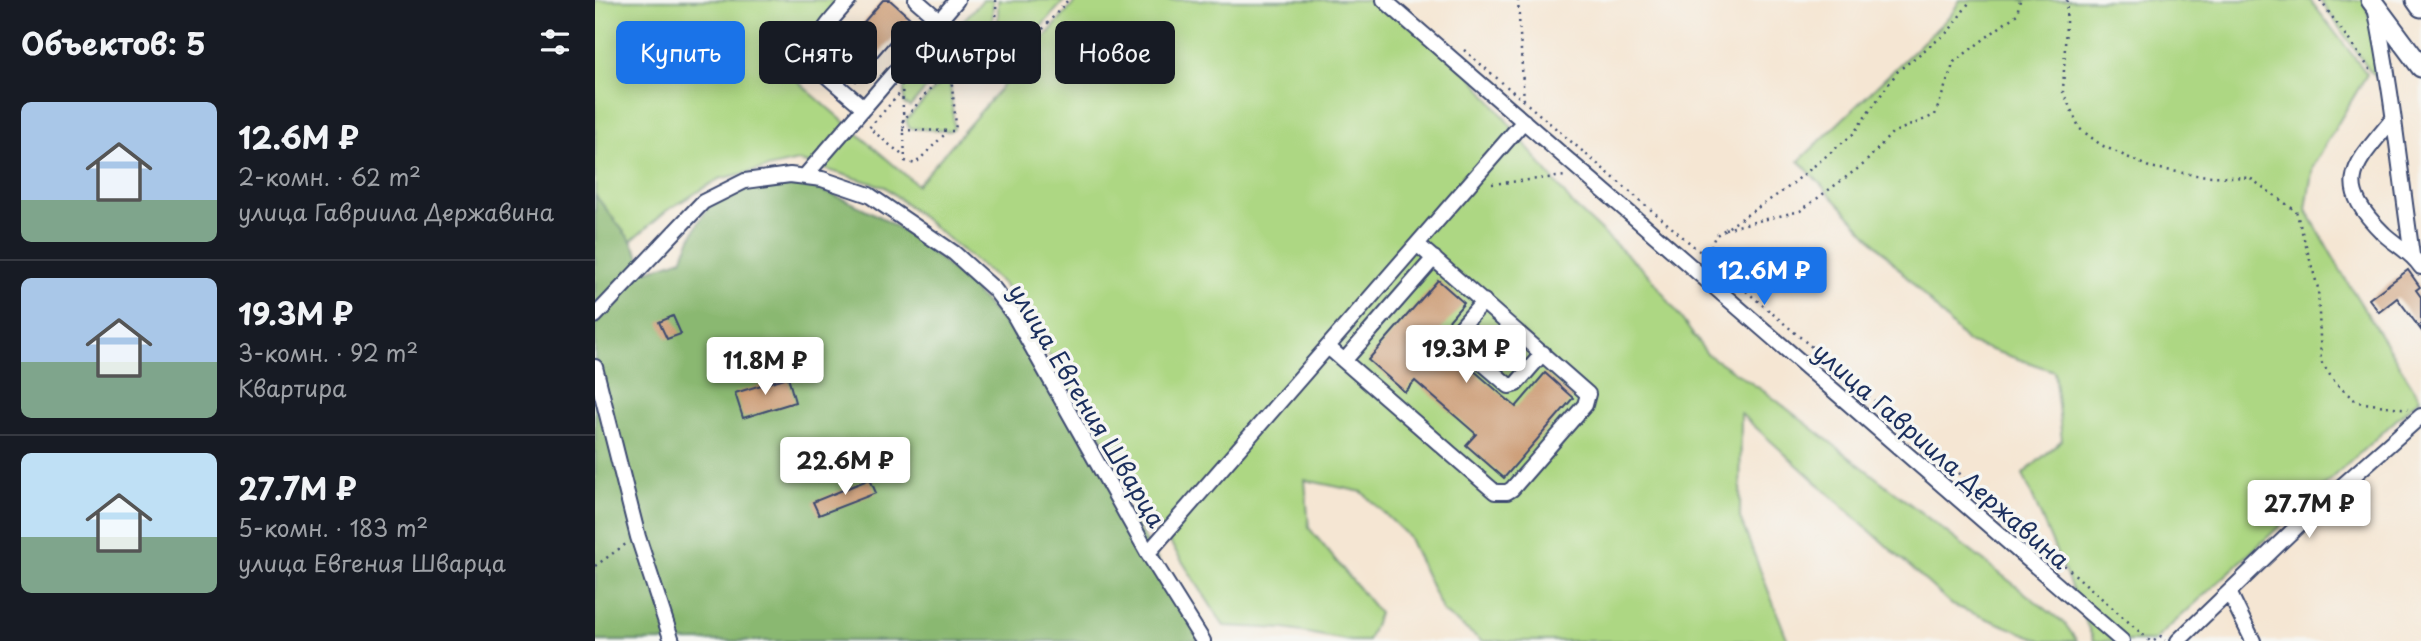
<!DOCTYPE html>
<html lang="ru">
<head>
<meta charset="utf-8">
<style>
	:root { --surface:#171b24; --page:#20242c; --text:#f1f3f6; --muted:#9ea1a6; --line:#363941; --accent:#1a73e8 }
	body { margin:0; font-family:"Playpen Sans",sans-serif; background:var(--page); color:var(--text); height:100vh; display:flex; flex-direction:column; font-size:26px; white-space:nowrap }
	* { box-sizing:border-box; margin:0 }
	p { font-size:23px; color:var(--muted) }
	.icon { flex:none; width:38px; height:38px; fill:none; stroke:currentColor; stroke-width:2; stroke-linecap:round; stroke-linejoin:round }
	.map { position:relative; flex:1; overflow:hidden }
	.sheet { display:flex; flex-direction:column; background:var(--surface); width:595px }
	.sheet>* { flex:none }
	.hud { position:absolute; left:21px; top:21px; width:665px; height:63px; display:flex; gap:14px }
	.price { position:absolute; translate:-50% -60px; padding:0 16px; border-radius:7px; background:#fff; color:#222; font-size:23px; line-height:46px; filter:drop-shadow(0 2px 4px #0008) }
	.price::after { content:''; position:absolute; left:50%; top:42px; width:21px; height:16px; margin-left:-10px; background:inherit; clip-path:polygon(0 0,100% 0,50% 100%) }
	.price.on { background:var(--accent); color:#fff }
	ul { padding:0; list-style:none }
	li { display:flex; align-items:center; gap:21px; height:175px; padding:0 21px }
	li+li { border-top:2px solid var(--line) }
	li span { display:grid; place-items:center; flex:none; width:196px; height:140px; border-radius:10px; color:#555 }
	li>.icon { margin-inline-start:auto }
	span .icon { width:84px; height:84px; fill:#fffc; stroke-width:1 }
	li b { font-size:30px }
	h2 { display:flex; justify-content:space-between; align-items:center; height:84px; padding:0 21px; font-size:30px }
	.tag { padding:0 24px; border-radius:10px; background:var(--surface); box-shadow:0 4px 18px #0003; font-size:24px; line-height:63px }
	.tag.on { background:var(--accent); color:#fff }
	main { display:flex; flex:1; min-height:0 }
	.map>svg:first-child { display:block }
	.green { fill:#add783; stroke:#648370; stroke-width:2 }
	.forest { fill:#8ab871; stroke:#527468; stroke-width:2 }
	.building { fill:#cc9c76 }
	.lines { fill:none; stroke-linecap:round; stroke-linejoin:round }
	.minor-casing { stroke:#3c4a70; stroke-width:18 }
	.major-casing { stroke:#3c4a70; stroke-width:23 }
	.path { stroke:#3c4a70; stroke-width:2.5; stroke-dasharray:2 5; stroke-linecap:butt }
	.minor { stroke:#fff; stroke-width:14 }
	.major { stroke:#fff; stroke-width:19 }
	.labels { text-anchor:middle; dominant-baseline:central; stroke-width:7; stroke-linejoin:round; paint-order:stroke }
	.street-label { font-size:24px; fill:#1b2f5e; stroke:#f6f6f2 }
</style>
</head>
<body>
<main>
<section class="sheet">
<h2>Объектов: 5<svg class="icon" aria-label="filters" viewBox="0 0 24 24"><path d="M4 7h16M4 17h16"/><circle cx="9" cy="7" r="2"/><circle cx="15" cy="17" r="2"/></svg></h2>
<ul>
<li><span style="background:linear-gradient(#a9c7e8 70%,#7fa58c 0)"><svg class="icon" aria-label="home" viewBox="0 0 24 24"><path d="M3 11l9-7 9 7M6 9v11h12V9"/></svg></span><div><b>12.6M ₽</b><p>2-комн. · 62 m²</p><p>улица Гавриила Державина</p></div></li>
<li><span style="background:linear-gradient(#a9c7e8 60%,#7fa58c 0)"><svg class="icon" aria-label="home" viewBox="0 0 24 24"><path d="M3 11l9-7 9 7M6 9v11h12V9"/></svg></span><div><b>19.3M ₽</b><p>3-комн. · 92 m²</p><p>Квартира</p></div></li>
<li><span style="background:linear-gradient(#bfe0f5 60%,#7fa58c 0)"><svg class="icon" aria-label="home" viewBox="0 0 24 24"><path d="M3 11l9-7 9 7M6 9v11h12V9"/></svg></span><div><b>27.7M ₽</b><p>5-комн. · 183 m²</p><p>улица Евгения Шварца</p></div></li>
</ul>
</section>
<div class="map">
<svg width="1826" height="641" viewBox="0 0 1826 641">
	<rect width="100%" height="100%" fill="#f6f6f2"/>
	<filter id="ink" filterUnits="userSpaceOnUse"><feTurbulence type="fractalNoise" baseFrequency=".0143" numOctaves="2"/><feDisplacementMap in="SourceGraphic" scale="14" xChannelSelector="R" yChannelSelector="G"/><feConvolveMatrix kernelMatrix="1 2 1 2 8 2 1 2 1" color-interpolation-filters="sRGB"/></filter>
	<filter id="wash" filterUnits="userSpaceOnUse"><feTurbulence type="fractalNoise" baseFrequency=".00686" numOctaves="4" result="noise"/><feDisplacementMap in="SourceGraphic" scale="28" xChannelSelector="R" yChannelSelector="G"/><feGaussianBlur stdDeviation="1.57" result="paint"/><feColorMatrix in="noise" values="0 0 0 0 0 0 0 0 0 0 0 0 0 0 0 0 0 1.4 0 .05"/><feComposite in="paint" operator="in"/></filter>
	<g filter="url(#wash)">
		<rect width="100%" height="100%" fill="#f5e6d3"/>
		<!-- green -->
		<path class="green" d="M0,0H247L188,69L322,185L482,0H783L874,73L979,206L1056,277L1112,354L1173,394L1470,624L1482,641H1448L1357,605L1146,414L1145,518L1193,641H887L848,612L813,536L767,492L710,480L714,528L784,613L773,641H756L690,629L629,626L408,284L290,187L203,161L124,179L71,211L36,241L0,195Z
			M388,0H398L397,75L318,72Z
			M403,0H470L410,67L403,62Z
			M1365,0H1715L1772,74L1718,166L1711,209L1751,280L1825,398L1559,641H1499L1428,474L1467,440L1459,371L1372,342L1204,161L1356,15Z
			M1725,0H1769L1796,87L1774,70Z
			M313,75L333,77L337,81L315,107L309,104V79Z
			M349,79L355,83L359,128L354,131L314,128L311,120Z"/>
		<!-- forest -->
		<path class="forest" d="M208,185C309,213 371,278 438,356L612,641H0V195L36,241L53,271L87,259C93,244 107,210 120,201C138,187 185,186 208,185Z"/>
		<g id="blocks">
			<!-- building -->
			<path class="building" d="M288,0H295L315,18L261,81L236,60Z
				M1813,270L1825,287L1821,290L1826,297V330L1802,298L1784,312L1774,299Z
				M843,280L869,303L840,337L921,407L950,373L978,398L909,478L871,445L881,434L820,381L810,392L773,360Z
				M78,316L86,334L72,339L64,322Z
				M193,377L200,402L148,418L140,393Z
				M275,479L281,493L224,515L218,502Z"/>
		</g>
	</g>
	<g filter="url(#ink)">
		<use href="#blocks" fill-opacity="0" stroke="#3c4a70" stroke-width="2"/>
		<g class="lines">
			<defs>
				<path id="minor" d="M254,0C236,21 215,38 221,67L269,108
					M321,0L344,20
					M789,0L1527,641
					M1780,7C1797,89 1805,172 1817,255
					M1797,120C1759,166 1737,183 1789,234C1802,246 1816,252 1826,267
					M210,176L362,0
					M889,301L862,332L863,342L914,386L921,384L948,353
					M0,316L108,202L150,181L195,175L227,179L274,195L359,253L399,289L419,315L553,553L608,641
					M733,347L900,492H912L917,489L990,405L993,394L822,244
					M749,361L839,258
					M0,367L43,537L77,641
					M553,553L929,121
					M1634,592L1658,641
					M1583,641L1712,517L1826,416"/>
				<path id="major" d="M1776,0L1826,67
					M1821,0L1826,7"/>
			</defs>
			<!-- minor casing -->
			<use href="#minor" class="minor-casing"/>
			<!-- major casing -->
			<use href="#major" class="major-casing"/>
			<!-- path -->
			<path class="path" d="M401,0L402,77
				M923,0L929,101
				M1472,0L1468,92L1485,129L1506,145L1554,167L1600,175L1655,178L1701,211L1723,288L1726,362L1741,384L1762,402L1813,409
				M1725,0L1777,72
				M869,50L1391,496L1555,641
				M316,74L405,78L473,0
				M307,84L310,161L320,164L352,132
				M307,122L346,76
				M307,130L359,131L361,125L356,76
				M306,154L274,128L307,91
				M897,184L971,176
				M1130,229L1205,211L1269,164L1297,133L1340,115L1359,62L1422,14L1425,0
				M1111,260L1120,236L1191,189L1258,134L1303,71L1354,31L1376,0
				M0,566L31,544
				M1559,641L1566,636L1570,640"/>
			<!-- minor -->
			<use href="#minor" class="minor"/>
			<!-- major -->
			<use href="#major" class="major"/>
		</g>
	</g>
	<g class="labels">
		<!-- street labels -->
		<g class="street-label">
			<text transform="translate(493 405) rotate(59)">улица Евгения Шварца</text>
			<text transform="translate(1347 455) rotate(41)">улица Гавриила Державина</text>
		</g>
	</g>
</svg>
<b class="price on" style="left:1169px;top:307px">12.6M ₽</b>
<b class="price" style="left:871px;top:385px">19.3M ₽</b>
<b class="price" style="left:170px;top:397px">11.8M ₽</b>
<b class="price" style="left:250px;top:497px">22.6M ₽</b>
<b class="price" style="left:1714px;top:540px">27.7M ₽</b>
<div class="hud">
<a class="tag on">Купить</a>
<a class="tag">Снять</a>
<a class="tag">Фильтры</a>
<a class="tag">Новое</a>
</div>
</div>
</main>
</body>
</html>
